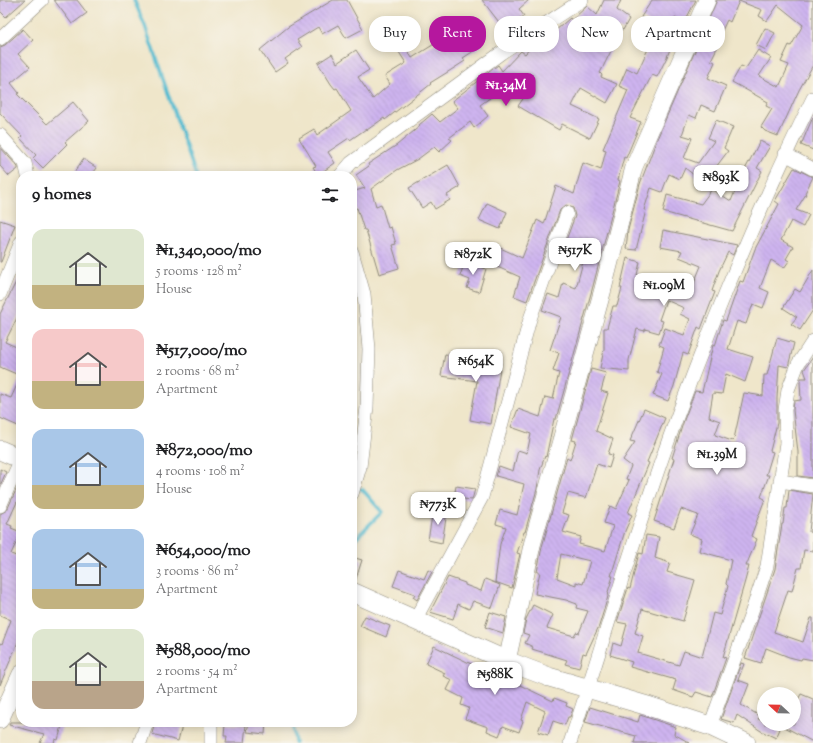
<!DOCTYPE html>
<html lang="en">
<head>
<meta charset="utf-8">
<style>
	:root { --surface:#fff; --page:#f6f6f6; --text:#202124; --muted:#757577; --accent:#b5179e }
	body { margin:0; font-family:"Sorts Mill Goudy",serif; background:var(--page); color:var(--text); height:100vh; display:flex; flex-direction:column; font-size:15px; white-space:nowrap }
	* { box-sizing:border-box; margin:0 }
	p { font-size:13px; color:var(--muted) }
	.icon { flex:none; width:22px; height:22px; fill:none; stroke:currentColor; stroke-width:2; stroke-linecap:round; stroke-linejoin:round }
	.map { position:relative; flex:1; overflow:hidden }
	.panel { position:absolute; left:16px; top:171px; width:341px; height:556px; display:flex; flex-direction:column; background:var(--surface); border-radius:16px; box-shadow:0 2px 10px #0003 }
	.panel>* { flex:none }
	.banner { position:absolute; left:369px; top:16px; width:380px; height:36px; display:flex; gap:8px }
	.needle { width:26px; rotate:292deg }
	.buttons { position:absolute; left:757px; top:687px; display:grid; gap:8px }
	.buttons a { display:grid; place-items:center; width:44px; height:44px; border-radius:50%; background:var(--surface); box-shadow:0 2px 10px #0003; font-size:20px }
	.price { position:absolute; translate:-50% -34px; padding:0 9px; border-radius:8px; background:#fff; color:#222; font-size:13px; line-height:26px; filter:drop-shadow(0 1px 2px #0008) }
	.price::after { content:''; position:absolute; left:50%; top:24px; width:12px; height:9px; margin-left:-6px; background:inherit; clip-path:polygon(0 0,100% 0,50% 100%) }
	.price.on { background:var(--accent); color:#fff }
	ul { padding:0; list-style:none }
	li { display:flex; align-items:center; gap:12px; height:100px; padding:0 16px }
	li span { display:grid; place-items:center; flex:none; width:112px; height:80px; border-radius:12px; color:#555 }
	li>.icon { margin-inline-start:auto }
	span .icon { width:48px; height:48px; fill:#fffc; stroke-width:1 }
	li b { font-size:17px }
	h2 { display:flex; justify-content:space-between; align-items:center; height:48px; padding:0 16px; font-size:17px }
	.chip { padding:0 14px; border-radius:16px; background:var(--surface); box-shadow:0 2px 10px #0003; font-size:14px; line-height:36px }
	.chip.on { background:var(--accent); color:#fff }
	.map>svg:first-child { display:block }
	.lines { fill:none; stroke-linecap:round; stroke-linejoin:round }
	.stream { stroke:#53bbd0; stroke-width:3.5 }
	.building { fill:url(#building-back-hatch); fill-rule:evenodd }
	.minor-casing { stroke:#8d887a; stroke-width:14 }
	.tertiary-casing { stroke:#8d887a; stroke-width:18 }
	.secondary-casing { stroke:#8d887a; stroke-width:20 }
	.minor { stroke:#fff; stroke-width:13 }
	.tertiary { stroke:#fff; stroke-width:17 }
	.secondary { stroke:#fff; stroke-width:19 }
</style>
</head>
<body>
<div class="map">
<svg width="813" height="743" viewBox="0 0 813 743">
	<defs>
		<pattern id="building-back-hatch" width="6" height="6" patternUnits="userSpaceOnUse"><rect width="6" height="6" fill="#ceb4ef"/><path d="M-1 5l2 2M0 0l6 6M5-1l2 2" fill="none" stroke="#b19bcd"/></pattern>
	</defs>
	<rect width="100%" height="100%" fill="#f7f3e8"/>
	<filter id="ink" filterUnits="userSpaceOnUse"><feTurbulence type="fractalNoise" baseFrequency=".025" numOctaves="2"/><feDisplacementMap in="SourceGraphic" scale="8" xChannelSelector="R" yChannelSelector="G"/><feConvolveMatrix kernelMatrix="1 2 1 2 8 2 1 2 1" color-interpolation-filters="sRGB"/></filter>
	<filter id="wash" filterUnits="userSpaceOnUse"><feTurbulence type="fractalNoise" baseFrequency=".012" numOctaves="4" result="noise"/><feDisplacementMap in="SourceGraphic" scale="16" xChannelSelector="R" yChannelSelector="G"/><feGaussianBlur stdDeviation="0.9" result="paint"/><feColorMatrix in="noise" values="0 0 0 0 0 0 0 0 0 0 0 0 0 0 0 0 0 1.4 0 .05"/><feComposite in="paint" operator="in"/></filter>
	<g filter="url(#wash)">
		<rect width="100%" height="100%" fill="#efe6ca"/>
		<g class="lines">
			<!-- stream -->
			<path class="stream" d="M134,0L145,26L196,176
				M352,542L382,512L362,489H357
				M292,722L295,743"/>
		</g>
		<g id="blocks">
			<!-- building -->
			<path class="building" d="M0,0H25L6,17L0,11Z
				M54,0H77L87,13L72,24Z
				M333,0H347L363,29L346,38L338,25L322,34L318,27L297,40L302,47L285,59L288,63L275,72L260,50L288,27Z
				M482,0H529L519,9L524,16L505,30Z
				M604,0H621L617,10L629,19L623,30L619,28L602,46L611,51L600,73L602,75L601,77L617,84L607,103L581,88L572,106L599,119L590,138L562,124L559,130L518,106L527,93L515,80L480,105L488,116L474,128L470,122L449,138L452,140L439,152L434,147L418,159L397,170L371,189L376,206L381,204L388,228L391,227L396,244L392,245L399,268L379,274L366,230H364L357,208L354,209L352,204V192L365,188L356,175L369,166L368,164L397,145L420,126L419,125L432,114L440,122L458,108L452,101L498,65L502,71L521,51L525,54L538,39L553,29L555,31L570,18L572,20L587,6L597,15Z
				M652,0H696L684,23L675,18L663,35L674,39L667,57L657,77L652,75L630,118L641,122L626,158L624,157L618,180L620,181L593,286L556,419H554L546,457L545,456L540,470L537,489L525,532H524L517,553L520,554L512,588L495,582L500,544L506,527L496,524L500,510L517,515L524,484L496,476L499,466L513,471L518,450L527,453L531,434L511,427L518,409L540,417L545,397L553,399L559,373L553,371L559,353L550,350L561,317L542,310L548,294L559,298L563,283L576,288L584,258L562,251L575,216L573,208L566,205L560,210L527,301L514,296L520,277L486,262L494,245L522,258L537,220L544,224L556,186L574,194L583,163L601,170L606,150L603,149L628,90L619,86L627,68L637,73L648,49H646L655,26L641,17Z
				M717,0H813V65L799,90L778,136L765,131L761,127L772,109L766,106L768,102L732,82L741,66L746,68L758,50L771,58L759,76L779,87L789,65L781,62L789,45L791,46L803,25L778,5L767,21L759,16L762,10L739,1L730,22L727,20L717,41L720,42L711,60L715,62L708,78L726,86L715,111L701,105L696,118L689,115L682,135L692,138L684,158L698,163L714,141L708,138L716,120L733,127L724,148L728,151L716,167L724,173L712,189L685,168L680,179L669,174L662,192L651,188L644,210H646L636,250L626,249L628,230L640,184L657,139Z
				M765,28L775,33L766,50L756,45Z
				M23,29L33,40L18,54L30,67L11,83L19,93L17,94L47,124L73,102L89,121L65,142L67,144L43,168L33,158L36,155L20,138L22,136L0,113V47L5,45Z
				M473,31L483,45L463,58L465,61L451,70L430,83L431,84L385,120L384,118L367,130L366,129L350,140L349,138L328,152L335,163L318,175L313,167L316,166L299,138L314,129L317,135L351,111L337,88L335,89L331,84L318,63L332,54L337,63L356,50L369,70L358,77L373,99L390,84L385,76L406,63L393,43L400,38L412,58L444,38L441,46L442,48L451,41L453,44Z
				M813,117V150L801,145Z
				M760,141L770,146L757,168L762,171L732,231L663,212L667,195L701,204L712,189L731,201L740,179Z
				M0,147L18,167V169L9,176L0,166Z
				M83,159L97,168L91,176H72Z
				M448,165L460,187L447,195L450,200L435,209L431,202L422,208L409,188Z
				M794,168L813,177L805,193L806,194L796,210L809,215L803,227L791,221L781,240L793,247L786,259L789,261L784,268L771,260L760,288L769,292L763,308L753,304L746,324L737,321L728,349L753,357L745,382L726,374L722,394L713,393L709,417L720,421L715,435L732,441L734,439L744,393L763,396L764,375H767L777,338L794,343L788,367L779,365L777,398V423L770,451L773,452L766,475H769L761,497L765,499L751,536L757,539L746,566H749L745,581L723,657L726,658L712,697L696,692L693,697L673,690L676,680L630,667L632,662L610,655L613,643L621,646L627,624L617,622L628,588L630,589L639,553L643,554L646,535L659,537L655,558L670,563L667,572L695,580L683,621L642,609L635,633L643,636L638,653L679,665L684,651L702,657L713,613L720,615L728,586L726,584L731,560L699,551L702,539L690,534L698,515L681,509L674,528L654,521L674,459L672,458L684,420L695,391L702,392L713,345L715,346L723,320L726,321L740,281L743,282L755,249L779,204L775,201Z
				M487,203L507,212L500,229L479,220Z
				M0,220L15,225L1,262H0Z
				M663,230L737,245L733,255L728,252L719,271L712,291L715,292L701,329L698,327L688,355L683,353L674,386L668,401L653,395L662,374L657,372L664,347L659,345L665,328L684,335L690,319L680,314L684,308L666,300L659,320L663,321L659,333L645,329V331L637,329L629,360V371L600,368L604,350V328H607L613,306H617L622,288H620L627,258L640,262L637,275L674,285L677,276L694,283L701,266L679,257L682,251L660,247Z
				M465,261L486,269L479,292L467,288L470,280L460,276Z
				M813,270V310L800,330L791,324L797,317L783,308L795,289L800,292Z
				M21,272V310L5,342L21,349V376L0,367V314Z
				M445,354L501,363L491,424L470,420L477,381L441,376Z
				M813,357V478L798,476V452L793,410L794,401L801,400L800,382L801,378H807L804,370Z
				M591,369L606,373L601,391L608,393L596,431L613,439L608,454L613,455L609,468L597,464L586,498L568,493L562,513L569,515L563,532L581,537L579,544L605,551L613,526L604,523L610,506L616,509L629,480L626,479L631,466L623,460L635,442L630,441L644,409L665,418L647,462L649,463L628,513L632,515L625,531L611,576H613L608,592L609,593L599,626L586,654L583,653L579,668L565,664L567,660L532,649L533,647L525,643L529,635L523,633L526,619L533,605L553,615L547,628L574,636L576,632L579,633L588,611L576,608L577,604L566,600L535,594L540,572H537L542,547L566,461L567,458L570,460L576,441L572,440ZM561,554L590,561L583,584L576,582V585L557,578Z
				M21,376V418L18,426L0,418V394L11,398Z
				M0,469L6,472L0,486Z
				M21,479V503L17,502L7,524L12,526L11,528L21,532L11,554L21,558V635L0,685V643L2,644L11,620L0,615V514L7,510Z
				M456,486L475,489L472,500L454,498Z
				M789,490L813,494L809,532L813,533V551L804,550L801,568H798L792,591L788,590L774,632L803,642L811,618H813V660L802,658L801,660L789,657L766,648L761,663L745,658L775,569L782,524H783L785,508H787Z
				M433,510L447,512L442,543L428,540Z
				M352,557L362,560L355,582L352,581Z
				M399,570L424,579L428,570L432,572L417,600L413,597L415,594L393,586Z
				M448,577L465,583V585L481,591L485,579L500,585L492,608L473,601L469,609L458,604L453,619L430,612Z
				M490,612L506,617L503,633L485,627Z
				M365,616L390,626L386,637L360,626Z
				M434,646L490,673V675L499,679L501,676L553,701L554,698L567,703L566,706L573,709L570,717H568L565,725L553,721L548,735L538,732L545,711L527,702L521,720L523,721L519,732L503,726L499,736L487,731L488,727L465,719L469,708L461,705L463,698L447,690L452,680L443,676L445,673L426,664Z
				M741,663L744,664L738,680L749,684L741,705L760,716L758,719L764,722V724H768L780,729L776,738L761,731L737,715L734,723L721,719Z
				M801,694L813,699V742L779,724H794V707Z
				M590,707L638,722L640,715L676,727L674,734L690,743H634L636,736L585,722Z
				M10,722H63L58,740L55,739L54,743H40L44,734L9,725Z
				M155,722H183L178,741L152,734Z
				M249,722H266L265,734L247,732Z
				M225,724L246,725L244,743H226L227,736H224Z"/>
		</g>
	</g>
	<g filter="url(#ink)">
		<use href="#blocks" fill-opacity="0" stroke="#8d887a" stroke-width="1"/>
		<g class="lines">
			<defs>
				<path id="minor" d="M0,39L42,0
					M0,135L25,163L28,176
					M785,154L813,169
					M340,176L351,163L501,53L582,0
					M352,252L364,294L369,349L367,407L360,467L352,494
					M0,294L21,242
					M780,481L813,486
					M0,506L21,459
					M415,620L482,497L530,319L567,213
					M710,726L751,614L767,566L786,443L785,410L788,390L798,364L813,341
					M140,743L147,722
					M211,743V722
					M570,743C606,635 637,524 677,417C717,309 762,201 813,98"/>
				<path id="tertiary" d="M507,661L532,545L603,289L634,167L707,0
					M0,720L21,674"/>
				<path id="secondary" d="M0,450L21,459
					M352,592L507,661L549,677L648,706L710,726L746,743"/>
			</defs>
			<!-- minor casing -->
			<use href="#minor" class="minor-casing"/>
			<!-- tertiary casing -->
			<use href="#tertiary" class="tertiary-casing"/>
			<!-- secondary casing -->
			<use href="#secondary" class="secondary-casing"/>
			<!-- minor -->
			<use href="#minor" class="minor"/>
			<!-- tertiary -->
			<use href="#tertiary" class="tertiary"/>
			<!-- secondary -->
			<use href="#secondary" class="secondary"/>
		</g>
	</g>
</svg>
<div class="buttons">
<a><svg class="needle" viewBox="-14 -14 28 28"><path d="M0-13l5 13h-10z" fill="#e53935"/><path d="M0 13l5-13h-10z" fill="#757577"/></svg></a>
</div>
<b class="price on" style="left:506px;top:107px">₦1.34M</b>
<b class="price" style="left:721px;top:199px">₦893K</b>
<b class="price" style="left:575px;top:272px">₦517K</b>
<b class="price" style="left:473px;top:276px">₦872K</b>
<b class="price" style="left:664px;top:307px">₦1.09M</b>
<b class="price" style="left:476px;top:383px">₦654K</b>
<b class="price" style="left:717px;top:476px">₦1.39M</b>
<b class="price" style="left:438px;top:526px">₦773K</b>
<b class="price" style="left:495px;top:696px">₦588K</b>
<div class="banner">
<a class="chip">Buy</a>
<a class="chip on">Rent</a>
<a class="chip">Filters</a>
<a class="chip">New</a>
<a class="chip">Apartment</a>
</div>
<section class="panel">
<h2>9 homes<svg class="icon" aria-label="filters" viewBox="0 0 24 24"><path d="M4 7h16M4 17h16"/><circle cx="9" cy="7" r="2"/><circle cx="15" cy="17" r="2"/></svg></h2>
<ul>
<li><span style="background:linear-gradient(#dfe7d0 70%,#c2b280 0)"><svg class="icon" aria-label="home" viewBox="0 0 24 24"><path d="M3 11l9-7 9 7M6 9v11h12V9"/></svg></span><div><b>₦1,340,000/mo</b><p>5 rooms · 128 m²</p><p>House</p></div></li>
<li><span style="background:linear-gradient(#f6c9c9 65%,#c2b280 0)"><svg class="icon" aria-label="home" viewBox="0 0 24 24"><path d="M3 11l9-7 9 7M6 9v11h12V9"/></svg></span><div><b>₦517,000/mo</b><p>2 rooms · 68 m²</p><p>Apartment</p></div></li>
<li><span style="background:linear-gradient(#a9c7e8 70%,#c2b280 0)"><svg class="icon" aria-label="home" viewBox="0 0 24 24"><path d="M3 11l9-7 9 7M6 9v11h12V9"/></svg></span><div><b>₦872,000/mo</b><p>4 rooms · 108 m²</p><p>House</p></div></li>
<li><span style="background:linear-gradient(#a9c7e8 75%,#c2b280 0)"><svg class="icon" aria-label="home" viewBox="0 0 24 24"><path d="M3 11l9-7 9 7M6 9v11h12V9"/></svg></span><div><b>₦654,000/mo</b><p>3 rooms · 86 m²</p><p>Apartment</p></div></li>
<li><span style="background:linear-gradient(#dfe7d0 65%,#b9a48a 0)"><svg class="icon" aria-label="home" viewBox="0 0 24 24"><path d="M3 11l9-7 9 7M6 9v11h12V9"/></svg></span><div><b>₦588,000/mo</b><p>2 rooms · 54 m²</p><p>Apartment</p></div></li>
</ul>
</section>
</div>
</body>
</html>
